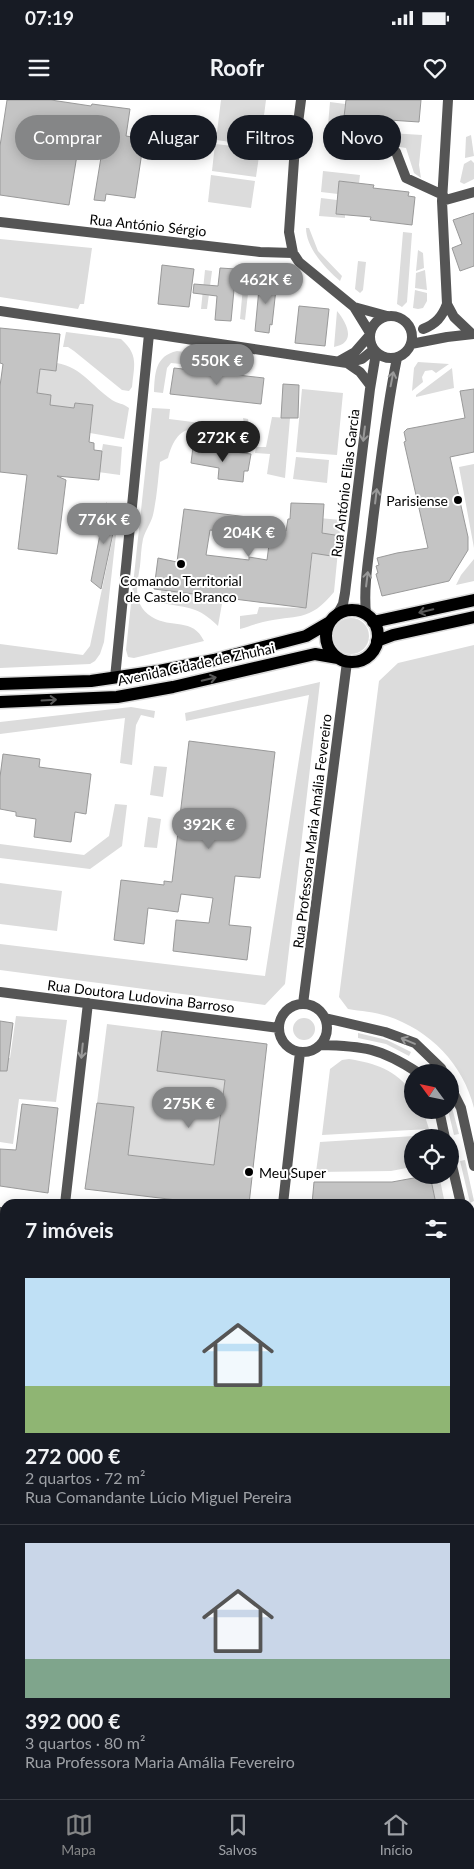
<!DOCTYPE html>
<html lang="pt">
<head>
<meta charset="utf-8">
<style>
	:root { --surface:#171b24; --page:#20242c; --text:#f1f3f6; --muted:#9ea1a6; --line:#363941; --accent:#858687 }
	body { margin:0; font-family:Lato,sans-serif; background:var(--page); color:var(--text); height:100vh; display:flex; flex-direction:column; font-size:19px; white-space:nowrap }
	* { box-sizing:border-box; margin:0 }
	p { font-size:16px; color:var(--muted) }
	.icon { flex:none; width:28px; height:28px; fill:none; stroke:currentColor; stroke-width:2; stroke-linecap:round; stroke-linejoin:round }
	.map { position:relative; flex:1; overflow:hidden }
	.side { position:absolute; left:0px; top:1099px; width:475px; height:601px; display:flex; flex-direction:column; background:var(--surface); border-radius:15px 15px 0 0; box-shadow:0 2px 12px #0003 }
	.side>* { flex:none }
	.banner { position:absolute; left:15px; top:15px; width:445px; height:45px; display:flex; gap:10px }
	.needle { width:32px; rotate:303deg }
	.controls { position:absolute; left:404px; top:964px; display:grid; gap:10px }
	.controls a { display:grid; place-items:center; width:55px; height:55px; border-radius:50%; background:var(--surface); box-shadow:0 2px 12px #0003; font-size:25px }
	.price { position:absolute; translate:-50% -42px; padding:0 11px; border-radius:18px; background:var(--accent); color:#fff; font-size:16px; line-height:32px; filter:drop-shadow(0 1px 2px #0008) }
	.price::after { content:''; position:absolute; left:50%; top:30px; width:15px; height:11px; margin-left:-8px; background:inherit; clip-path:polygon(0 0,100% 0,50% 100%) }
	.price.active { background:#222; color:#fff }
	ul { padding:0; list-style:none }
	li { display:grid; align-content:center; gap:10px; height:265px; padding:0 25px }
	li+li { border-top:1px solid var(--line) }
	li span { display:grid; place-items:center; height:155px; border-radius:0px; color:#555 }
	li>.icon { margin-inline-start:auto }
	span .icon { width:90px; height:90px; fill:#fffc; stroke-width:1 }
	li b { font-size:21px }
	h2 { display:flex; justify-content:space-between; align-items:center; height:60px; padding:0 25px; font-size:21px }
	.pill { padding:0 18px; border-radius:22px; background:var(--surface); box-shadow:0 2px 12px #0003; font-size:18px; line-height:45px }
	.pill.active { background:var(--accent); color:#fff }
	.status { display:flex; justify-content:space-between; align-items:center; height:35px; padding:0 25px; background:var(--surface); direction:ltr }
	.status svg { height:14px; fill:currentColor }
	header { display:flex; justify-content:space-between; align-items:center; height:65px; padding:0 25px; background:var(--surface); font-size:22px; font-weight:700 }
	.dock { display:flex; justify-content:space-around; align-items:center; height:70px; border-top:1px solid var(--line); background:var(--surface); font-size:14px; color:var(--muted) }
	.dock a { display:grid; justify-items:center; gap:2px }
	.dock .active { color:var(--accent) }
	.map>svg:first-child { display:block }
	.green { fill:#dcdcdc }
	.building { fill:#c4c4c4; stroke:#999 }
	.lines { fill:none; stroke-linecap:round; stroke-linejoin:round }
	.primary-casing { stroke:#dbdbdb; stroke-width:15 }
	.minor { stroke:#555; stroke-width:10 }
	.secondary { stroke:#222; stroke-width:10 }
	.primary { stroke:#000; stroke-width:12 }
	.oneway { stroke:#999 }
	.oneway2 { stroke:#595959 }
	.poi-dot { fill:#000; stroke:#fff; stroke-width:2 }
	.labels { text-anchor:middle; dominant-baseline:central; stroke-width:4; stroke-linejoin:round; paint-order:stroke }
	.street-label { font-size:14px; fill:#000; stroke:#fff }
	.poi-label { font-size:14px; fill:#000; stroke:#fff; text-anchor:end }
</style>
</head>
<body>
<div class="status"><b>07:19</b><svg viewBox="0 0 49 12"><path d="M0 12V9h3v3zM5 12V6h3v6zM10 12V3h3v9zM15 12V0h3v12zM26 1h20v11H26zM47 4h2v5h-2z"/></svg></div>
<header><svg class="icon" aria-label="menu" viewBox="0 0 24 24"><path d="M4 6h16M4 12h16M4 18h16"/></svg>Roofr<svg class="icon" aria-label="heart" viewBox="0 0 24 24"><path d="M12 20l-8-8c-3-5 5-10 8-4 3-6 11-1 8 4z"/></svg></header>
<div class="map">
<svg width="474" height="1699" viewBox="0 0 474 1699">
	<rect width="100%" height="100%" fill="#fff"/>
	<!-- green -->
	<path class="green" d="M221,0H266L260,46L216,40Z
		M330,2L345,4L344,17L356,18L355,27L328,25Z
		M390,33L422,35L419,65L421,78L414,73L406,48L394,46Z
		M471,35L474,56L465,58L466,37Z
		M215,44L260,49L256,77L212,71Z
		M471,60L474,63V79L464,84L460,82L464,64Z
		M323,71L360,75L359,83L339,81L338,94L321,92Z
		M211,75L255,81L251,108L208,102Z
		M321,98L337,100L336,114L345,115V118L319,116Z
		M306,128H309L318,151L342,176L340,181C326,169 306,148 306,128Z
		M403,132L412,133L407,202L402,207L397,204Z
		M0,139L92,148L84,204H80L78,209L0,197Z
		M418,150L423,153L424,168L416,171Z
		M358,161L366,162L363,190L360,193L355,189Z
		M205,170L212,171L207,209H201Z
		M425,170L427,190L415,188L416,173Z
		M244,176H250L245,220L240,219Z
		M415,190L427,193V201L423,208L418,209L413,208Z
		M337,211C347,223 357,243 334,247Z
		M66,232L121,239C139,255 134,265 132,287L129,291L122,290L74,251L68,247H63Z
		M177,251L221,257L220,268L171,263L167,268L163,293L154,292C155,273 155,256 177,251Z
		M418,262L449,264L436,273L432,270L425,271L422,277L423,282L412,291L414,268Z
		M57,263C81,267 92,286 112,300C118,304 123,303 129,308L124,339L90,333L93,305L75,303L74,308L50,305L51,295L37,293L40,269L56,271Z
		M452,268L454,288L416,297V295Z
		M302,289L343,293L337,355L296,352Z
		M152,308L170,309L169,319L241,328L244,323L243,318L248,319L249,327L243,334C209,337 181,309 168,358L160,362C158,380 157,397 153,415C151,423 145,431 143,439C141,448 141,457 140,466C137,485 132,505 152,517C171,529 193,517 204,541L134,558L128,557L126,550Z
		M272,317L290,318L285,378L267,374L270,354L255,353L256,347H266Z
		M103,344L122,347L120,375L98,372Z
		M296,357L329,360L327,383L293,379Z
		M474,364V448L459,367Z
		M119,408L104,542L100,554L95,561L90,564L0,568V544L83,555L90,546Z
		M319,418L341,420L334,492C309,523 296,514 263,522C255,524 247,527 240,529V516L257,514L259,507L306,508L316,422Z
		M474,459V481L456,485L461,475Z
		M161,490L223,498L218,526C198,506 188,508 161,503Z
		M333 536a18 18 0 1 1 36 0a18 18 0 1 1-36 0Z
		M474,545V1008C463,964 430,930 387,916C375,912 360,911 348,909L339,897L379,581L398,563Z
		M320,582L285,884L265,905L0,870V844L265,876L309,595L186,621L185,613Z
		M131,607L155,611L154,618L141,615L136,625L132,665L120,663L125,618L0,634V622Z
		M154,666L167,667L163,697L150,695Z
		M115,704L127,705L122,746L90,769L0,758V744L84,755L109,736Z
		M148,717L161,719L157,748L144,747Z
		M0,783L62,791L57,831L0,824Z
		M16,916L67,920L56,1002L19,999L13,1044L0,1042V958H10Z
		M293 929a11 11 0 1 1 22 0a11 11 0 1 1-22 0Z
		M107,924L162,931L157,971L225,979L214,1065L128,1055L134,1007L97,1003Z
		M358,933L387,940L411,952L409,956L386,944L358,938Z
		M349,959C375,963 396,970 412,992V1010H423L429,1029L322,1035L330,969L342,960Z
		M450,1000L459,1034L454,1035L448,1010H450Z
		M430,1035L431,1037L412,1038V1067L391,1071L316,1072L320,1042Z
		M465,1060L474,1101L470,1103L460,1061Z
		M430,1075H439L445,1104H436Z
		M470,1670H474V1699H192V1695H470Z"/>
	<!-- building -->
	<path class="building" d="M7,0H51L91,6L92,4L130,9L126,36L144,39L135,98L106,94L105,101L94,100L105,33L81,30L69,105L0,95V46Z
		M346,0H421L419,22L344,17Z
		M339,81L374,85L373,88L409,92L408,96L415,97L412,125L370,120L371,117L336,114Z
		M474,113V166L460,171L452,148L462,144L453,120Z
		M162,165L194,169L189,207L158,204Z
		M220,168L236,169L231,221L215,220L217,196L193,193L194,184L218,186Z
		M260,178L277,180L272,225L270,224L269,233L255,231Z
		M299,206L329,209L325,246L295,243Z
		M0,228L60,234L56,271L40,269L37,293L51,295L50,305L74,308L75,303L93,305L89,342L94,343V350L102,351L99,380L57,376L66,380L57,454L18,449L27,375L0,372V286L3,264L0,263Z
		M174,268L264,278L261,304L170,294Z
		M283,284L299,285L298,318H281Z
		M474,289V352L450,357L468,437V450L449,481L382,496L376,474L378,473L376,466L379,465L377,458L397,453L428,448L404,342L406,341L404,332L407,329L465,318L460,291Z
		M193,347L251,354L248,371H244L243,382L218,379L219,368L191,363Z
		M106,403L118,410L101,489L91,481Z
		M291,403L324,404L322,433L341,436L338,457L312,453L306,508L154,489L158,458L177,462L184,409L263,419L261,436L210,430L206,455L249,460V457L267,460L271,429L286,431L288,419H290Z
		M189,641L275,652L260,778L235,776L229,825L251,827L247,860L173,851L176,820L209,823L213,798L181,794L178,812L148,808L144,844L114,840L121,780L164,785V781L172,782Z
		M3,654L40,659L39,667L91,674L86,714L75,712L71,742L34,737L36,719L16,716V712L0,709V677Z
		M0,921L13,923L7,971H0Z
		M162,931L267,944L249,1104H210L85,1089L97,1003L134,1007L128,1055L214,1065L225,980L157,971Z
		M22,1004L58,1008L48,1093L0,1086V1049L16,1050Z
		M430,1075L436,1104H312L314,1082H392Z"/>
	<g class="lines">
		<defs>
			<path id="primary" d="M326 536a26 26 0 1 1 52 0a26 26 0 1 1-52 0Z
				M373,522L474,500
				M377,541L393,535L474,517
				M0,584L91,581L159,571L214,560L306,536L330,522
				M0,602L117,597L173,587L315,554L338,558"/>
		</defs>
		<!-- primary casing -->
		<use href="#primary" class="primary-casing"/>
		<!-- minor -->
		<path class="minor" d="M301,0L295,46L289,132L293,153L299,162L354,207L370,233
			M396,52L406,78L443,95
			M442,101L474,92
			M0,122L260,152L293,153
			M447,204L454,217L472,234
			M354,207L387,216
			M0,211L347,263L362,259L373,250
			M370 237a21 21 0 1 1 42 0a21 21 0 1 1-42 0Z
			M423,229C436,224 442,217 447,204L442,101L448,0
			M411,244L447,237L474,234
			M339,261L355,252L369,236
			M347,263L360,272L370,285
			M366,514C363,483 370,451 373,420C380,366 386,311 397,258
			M337,515L343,504L345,493L370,289L376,253
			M115,578L149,234
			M0,892L279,928
			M303,904L347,562
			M279 928a24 24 0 1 1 48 0a24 24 0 1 1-48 0Z
			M325,918L385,932L415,943L441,968L443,972
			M320,945C364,946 380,948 417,972
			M450,986L461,1008L474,1066
			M439,1010L445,1038
			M450,1057L461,1104
			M65,1104L88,903
			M283,1104L300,952
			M0,1112L5,1113
			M470,1144L474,1160"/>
		<!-- secondary -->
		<path class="secondary" d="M0,1330L5,1331
			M470,1358L474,1357
			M0,1359L5,1360
			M470,1384H474"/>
		<!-- primary -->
		<use href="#primary" class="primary"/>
	</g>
	<!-- one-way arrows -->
	<defs><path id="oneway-shaft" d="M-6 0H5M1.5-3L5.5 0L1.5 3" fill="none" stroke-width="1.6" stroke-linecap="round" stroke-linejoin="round" transform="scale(1.25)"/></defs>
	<g class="oneway">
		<use href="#oneway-shaft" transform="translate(392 279) rotate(-79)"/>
		<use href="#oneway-shaft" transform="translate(364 334) rotate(97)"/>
		<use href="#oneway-shaft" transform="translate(376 396) rotate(-83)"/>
		<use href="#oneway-shaft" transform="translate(367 479) rotate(-83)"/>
		<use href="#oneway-shaft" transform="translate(408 941) rotate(-157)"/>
		<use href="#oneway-shaft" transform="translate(82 951) rotate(96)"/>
	</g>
	<g class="oneway2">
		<use href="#oneway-shaft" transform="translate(426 511) rotate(167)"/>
		<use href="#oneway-shaft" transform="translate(209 579) rotate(-13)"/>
		<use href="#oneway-shaft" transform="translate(49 600) rotate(-3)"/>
	</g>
	<!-- markers -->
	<g class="poi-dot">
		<circle cx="458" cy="400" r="5"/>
		<circle cx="181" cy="464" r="5"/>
		<circle cx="249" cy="1072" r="5"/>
	</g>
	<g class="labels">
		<!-- street labels -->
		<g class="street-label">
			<text transform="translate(148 125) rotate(6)">Rua António Sérgio</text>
			<text transform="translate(345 383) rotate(-83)">Rua António Elias Garcia</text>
			<text transform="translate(196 564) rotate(-12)">Avenida Cidade de Zhuhai</text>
			<text transform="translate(312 731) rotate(-83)">Rua Professora Maria Amália Fevereiro</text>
			<text transform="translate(141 896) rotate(7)">Rua Doutora Ludovina Barroso</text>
		</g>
		<!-- poi labels -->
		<g class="poi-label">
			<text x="448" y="400">Parisiense</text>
			<text x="181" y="480" text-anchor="middle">Comando Territorial<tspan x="181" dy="16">de Castelo Branco</tspan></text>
			<text x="259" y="1072" text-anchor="start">Meu Super</text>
		</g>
	</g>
</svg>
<div class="controls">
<a><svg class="needle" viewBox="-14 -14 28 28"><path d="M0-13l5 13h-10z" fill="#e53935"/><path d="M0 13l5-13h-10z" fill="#9ea1a6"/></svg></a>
<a><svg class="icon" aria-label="locate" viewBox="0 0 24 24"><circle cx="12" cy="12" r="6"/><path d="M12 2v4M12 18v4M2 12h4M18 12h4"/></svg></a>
</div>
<b class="price" style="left:266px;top:205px">462K €</b>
<b class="price" style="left:217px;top:286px">550K €</b>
<b class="price active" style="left:223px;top:363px">272K €</b>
<b class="price" style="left:104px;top:445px">776K €</b>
<b class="price" style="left:249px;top:458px">204K €</b>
<b class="price" style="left:209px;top:750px">392K €</b>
<b class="price" style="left:189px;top:1029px">275K €</b>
<div class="banner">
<a class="pill active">Comprar</a>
<a class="pill">Alugar</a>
<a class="pill">Filtros</a>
<a class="pill">Novo</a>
</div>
<section class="side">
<h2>7 imóveis<svg class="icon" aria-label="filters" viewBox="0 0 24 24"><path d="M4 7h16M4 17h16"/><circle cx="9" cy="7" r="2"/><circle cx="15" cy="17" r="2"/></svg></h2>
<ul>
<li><span style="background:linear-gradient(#bfe0f5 70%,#8fb573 0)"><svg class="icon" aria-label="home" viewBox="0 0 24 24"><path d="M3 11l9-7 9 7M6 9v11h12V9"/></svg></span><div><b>272 000 €</b><p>2 quartos · 72 m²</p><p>Rua Comandante Lúcio Miguel Pereira</p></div></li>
<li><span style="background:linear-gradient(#c9d6e8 75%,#7fa58c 0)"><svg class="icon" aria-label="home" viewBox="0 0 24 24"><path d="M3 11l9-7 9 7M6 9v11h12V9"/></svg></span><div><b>392 000 €</b><p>3 quartos · 80 m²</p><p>Rua Professora Maria Amália Fevereiro</p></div></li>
</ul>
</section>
</div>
<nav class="dock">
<a class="active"><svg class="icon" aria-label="map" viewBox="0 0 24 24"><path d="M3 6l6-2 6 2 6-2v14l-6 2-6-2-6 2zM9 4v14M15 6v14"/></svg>Mapa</a>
<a><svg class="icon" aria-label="saved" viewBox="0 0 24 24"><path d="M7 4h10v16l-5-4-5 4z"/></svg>Salvos</a>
<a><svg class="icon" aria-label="home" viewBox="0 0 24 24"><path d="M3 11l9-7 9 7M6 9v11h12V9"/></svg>Início</a>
</nav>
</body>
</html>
